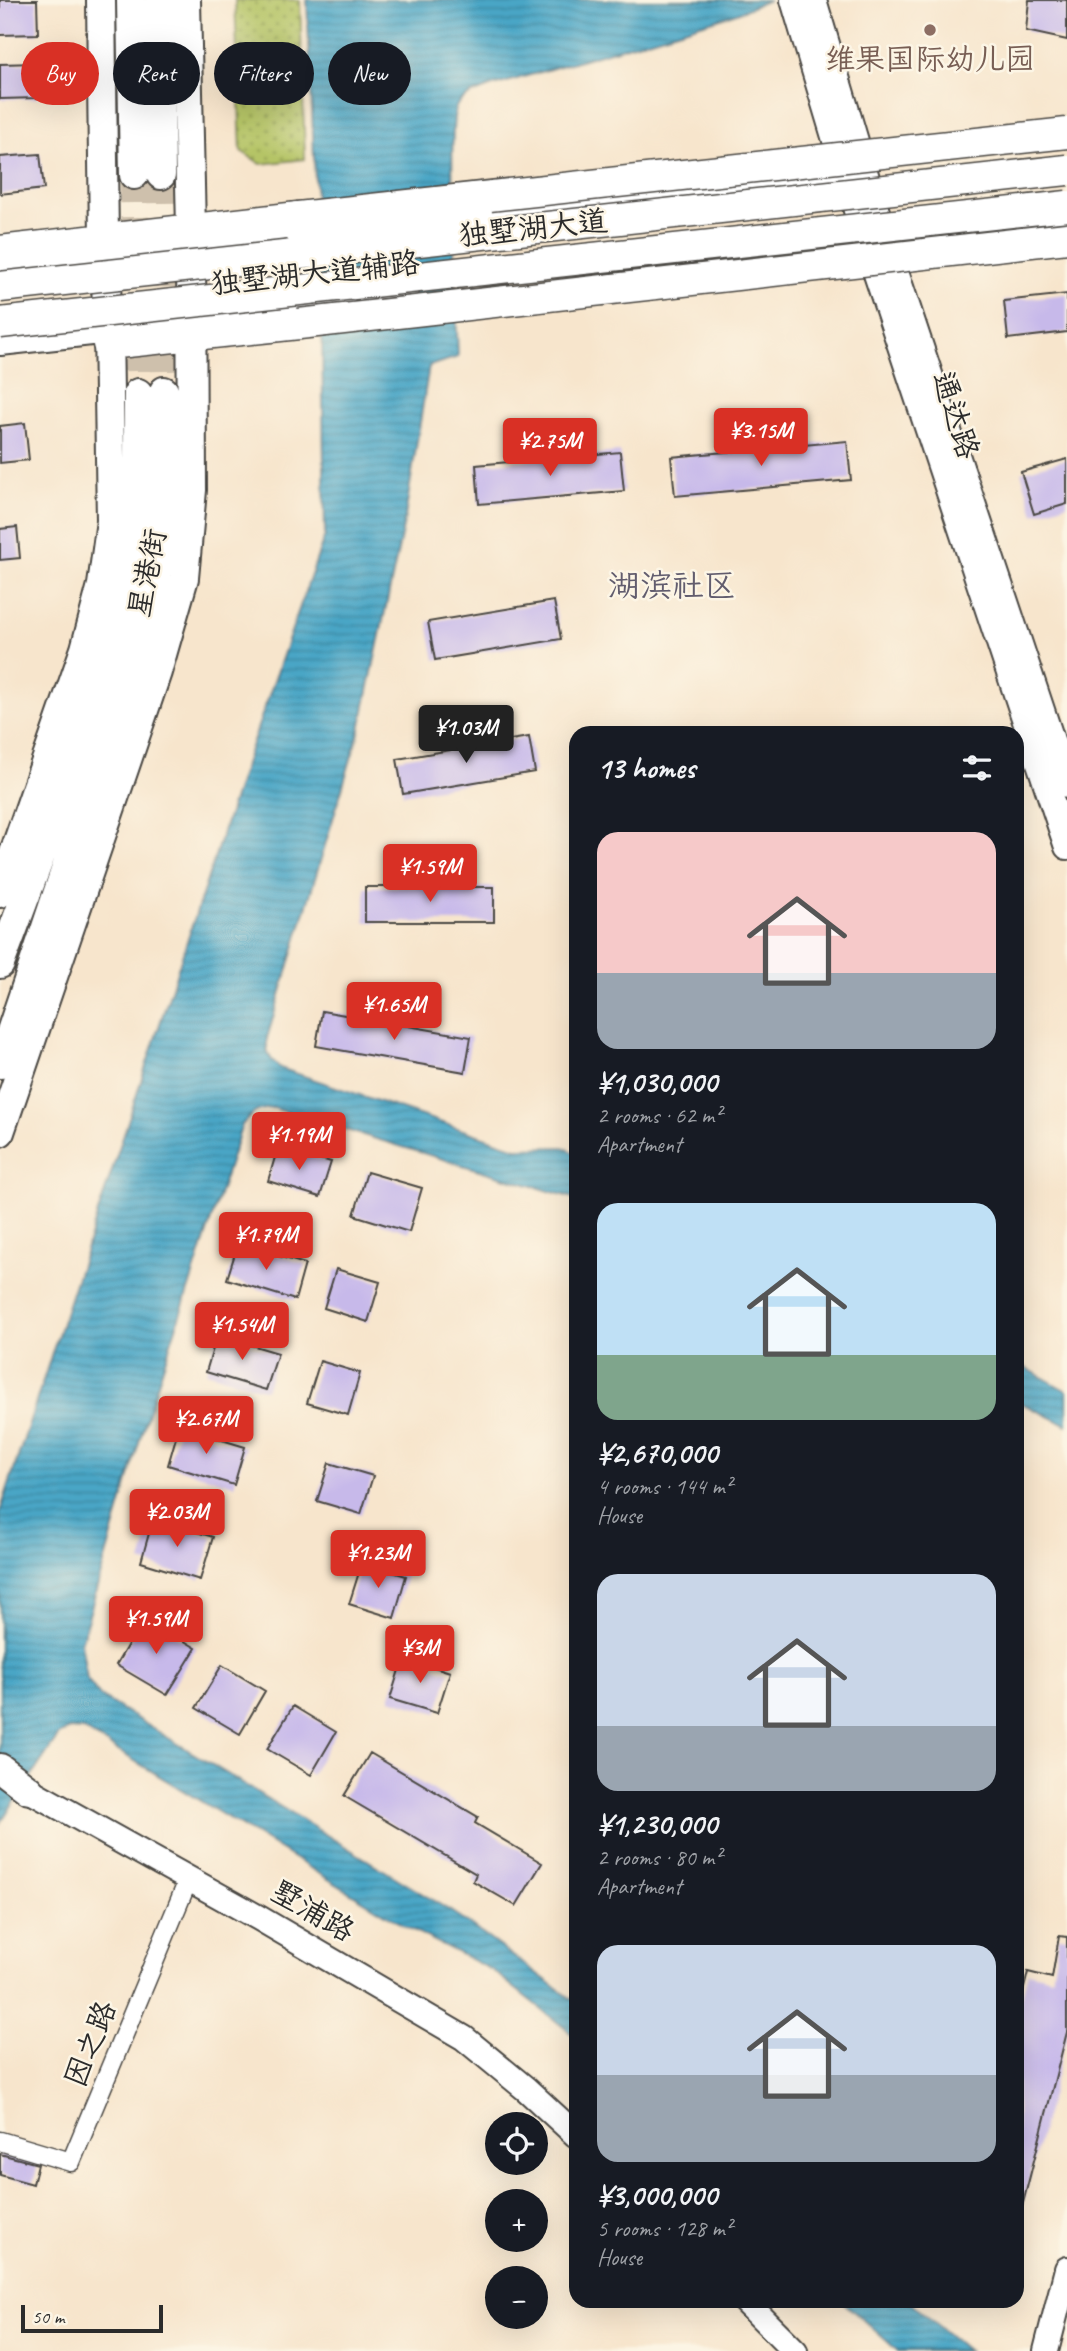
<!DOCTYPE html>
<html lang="en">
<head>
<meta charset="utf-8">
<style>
	:root { --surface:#171b24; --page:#242831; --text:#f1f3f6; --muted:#9ea1a6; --accent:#d93025 }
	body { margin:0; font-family:Caveat,"LXGW WenKai TC",sans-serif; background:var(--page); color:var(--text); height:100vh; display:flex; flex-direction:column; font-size:26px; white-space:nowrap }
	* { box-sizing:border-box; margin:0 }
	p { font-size:23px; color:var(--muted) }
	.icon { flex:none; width:38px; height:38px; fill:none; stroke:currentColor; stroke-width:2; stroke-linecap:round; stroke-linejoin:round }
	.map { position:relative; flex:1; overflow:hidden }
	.details { position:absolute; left:569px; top:726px; width:455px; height:1582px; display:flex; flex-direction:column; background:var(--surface); border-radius:21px; box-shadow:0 7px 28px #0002 }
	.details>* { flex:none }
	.guide { position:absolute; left:21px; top:42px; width:443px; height:63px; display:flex; gap:14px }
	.fabs { position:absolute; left:485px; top:2112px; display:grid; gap:14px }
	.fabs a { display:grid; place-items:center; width:63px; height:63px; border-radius:50%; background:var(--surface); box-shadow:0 7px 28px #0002; font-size:35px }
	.scale { position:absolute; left:21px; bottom:18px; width:142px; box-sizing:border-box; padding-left:7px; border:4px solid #2b2b2b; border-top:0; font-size:19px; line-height:24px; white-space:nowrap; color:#2b2b2b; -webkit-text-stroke:5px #fcf5e5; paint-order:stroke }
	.price { position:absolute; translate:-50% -60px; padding:0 16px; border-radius:7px; background:var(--accent); color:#fff; font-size:23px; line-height:46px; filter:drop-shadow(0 2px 4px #0008) }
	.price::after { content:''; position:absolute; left:50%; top:42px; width:21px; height:16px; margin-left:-10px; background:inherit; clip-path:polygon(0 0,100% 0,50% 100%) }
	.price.on { background:#222; color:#fff }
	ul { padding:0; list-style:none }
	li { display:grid; align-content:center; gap:14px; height:371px; padding:0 28px }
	li span { display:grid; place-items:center; height:217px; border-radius:21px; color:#555 }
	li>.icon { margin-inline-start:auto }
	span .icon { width:126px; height:126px; fill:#fffc; stroke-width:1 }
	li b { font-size:30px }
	h2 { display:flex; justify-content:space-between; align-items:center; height:84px; padding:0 28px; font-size:30px }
	.pill { padding:0 24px; border-radius:32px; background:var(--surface); box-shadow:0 7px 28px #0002; font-size:24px; line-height:63px }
	.pill.on { background:var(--accent); color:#fff }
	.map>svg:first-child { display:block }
	.green { fill:url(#green-dots); stroke:#707848; stroke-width:2 }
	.water { fill:url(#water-rules); stroke:#3a6878; stroke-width:2 }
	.building { fill:#c7b9ea }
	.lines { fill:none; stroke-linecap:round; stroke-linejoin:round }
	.primary-tunnel { stroke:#cec0ac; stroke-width:28; stroke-dasharray:28 14; stroke-linecap:butt }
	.minor-casing { stroke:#4a4743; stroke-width:21 }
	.secondary-casing { stroke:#4a4743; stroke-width:28 }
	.primary-casing { stroke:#4a4743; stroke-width:32 }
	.trunk-casing { stroke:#4a4743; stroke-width:33 }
	.minor { stroke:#fff; stroke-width:18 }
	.secondary { stroke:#fff; stroke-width:24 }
	.primary { stroke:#fff; stroke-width:28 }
	.trunk { stroke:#fff; stroke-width:30 }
	.secondary-bridge-casing { stroke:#4a4743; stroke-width:28; stroke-linecap:butt }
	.trunk-bridge-casing { stroke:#4a4743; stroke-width:33; stroke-linecap:butt }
	.secondary-bridge { stroke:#fff; stroke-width:24 }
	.trunk-bridge { stroke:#fff; stroke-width:30 }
	.education-dot { fill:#8d6e63; stroke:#fcf5e5; stroke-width:2.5 }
	.labels { text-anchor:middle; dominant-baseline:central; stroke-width:5; stroke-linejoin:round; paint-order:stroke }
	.education-label { font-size:30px; fill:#785e54; stroke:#fcf5e5 }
	.street-label { font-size:30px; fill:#2b2b2b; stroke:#fcf5e5 }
	.neighbourhood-label { font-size:32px; fill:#625d6e; stroke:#fcf5e5 }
</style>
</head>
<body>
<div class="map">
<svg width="1067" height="2351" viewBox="0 0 1067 2351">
	<defs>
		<pattern id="green-dots" width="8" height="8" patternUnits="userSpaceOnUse" patternTransform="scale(1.75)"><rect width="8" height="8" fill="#b5c466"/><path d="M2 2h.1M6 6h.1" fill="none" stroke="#939f54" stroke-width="1.8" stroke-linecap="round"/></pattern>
		<pattern id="water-rules" width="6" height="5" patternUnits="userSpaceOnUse" patternTransform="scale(1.75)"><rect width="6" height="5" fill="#48a6c6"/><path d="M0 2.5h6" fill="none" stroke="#3c87a1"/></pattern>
	</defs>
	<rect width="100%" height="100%" fill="#fcf5e5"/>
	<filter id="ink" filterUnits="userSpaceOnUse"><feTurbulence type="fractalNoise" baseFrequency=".0143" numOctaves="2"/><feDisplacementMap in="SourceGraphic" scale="14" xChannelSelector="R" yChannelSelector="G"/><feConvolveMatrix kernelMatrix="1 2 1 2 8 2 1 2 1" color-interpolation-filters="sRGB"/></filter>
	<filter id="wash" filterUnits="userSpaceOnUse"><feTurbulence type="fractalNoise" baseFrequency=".00686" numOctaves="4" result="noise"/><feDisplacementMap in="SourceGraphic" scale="28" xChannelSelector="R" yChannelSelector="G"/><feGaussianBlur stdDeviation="1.57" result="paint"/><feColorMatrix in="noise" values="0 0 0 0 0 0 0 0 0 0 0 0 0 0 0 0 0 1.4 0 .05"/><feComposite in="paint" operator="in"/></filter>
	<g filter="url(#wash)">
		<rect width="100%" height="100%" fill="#f7e5cc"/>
		<!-- green -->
		<path class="green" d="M235,0H300L305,159L261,164L241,151Z"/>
		<!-- water -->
		<path class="water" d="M307,0H769L734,14L490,87C478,92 465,95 457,105C446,120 457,324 458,357L429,366L405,517L360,729L267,1038V1050L271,1059L280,1068L516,1148L564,1147L576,1154V1199L273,1108C256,1110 253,1112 242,1125L142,1432L81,1643L87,1679L100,1696L452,1912L576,2002V2037L492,1970L405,1926L84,1730L69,1729L59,1735L0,1823V1512L247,758L325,535L322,338Z
			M1017,1363L1067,1391V1425L1017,1401Z
			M842,2301H909L968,2351H898Z"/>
		<g id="blocks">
			<!-- building -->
			<path class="building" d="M0,0H37L38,34L0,35Z
				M1029,0H1067V40L1026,31Z
				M37,63L38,98L0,99V64Z
				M40,154L44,189L0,194V157Z
				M1067,294V332L1008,339L1004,301Z
				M25,423L29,460L0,463V426Z
				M847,441L851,480L675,496L671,457Z
				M620,452L624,491L479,504L476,465Z
				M1067,459V504L1034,514L1021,472Z
				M17,527L20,558L0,560V529Z
				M554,601L561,639L435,660L428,622Z
				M529,737L535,772L403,794L397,759Z
				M365,887H494V922H365Z
				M322,1011L471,1037L465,1072L316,1046Z
				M278,1147L331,1162L320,1197L268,1181Z
				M367,1172L422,1188L409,1232L354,1215Z
				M238,1244L305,1264L295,1300L227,1279Z
				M336,1269L380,1282L368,1322L324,1308Z
				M217,1335L278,1353L266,1390L206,1372Z
				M320,1361L360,1373L348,1415L307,1403Z
				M179,1427L245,1447L234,1485L168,1465Z
				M329,1463L373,1476L361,1514L317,1501Z
				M153,1519L213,1537L200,1580L141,1562Z
				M362,1563L406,1576L394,1618L349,1604Z
				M144,1617L196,1648L167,1695L116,1665Z
				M403,1657L450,1672L437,1713L390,1699Z
				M222,1665L265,1691L240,1734L196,1708Z
				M293,1706L336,1732L311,1775L267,1749Z
				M370,1753L478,1817L475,1823L542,1863L516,1906L473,1881L476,1874L344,1796Z
				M1059,1936L1067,1937V2032L1022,2207H1017V2017L1028,1972L1052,1978Z
				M0,2154L38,2164L33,2184L0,2175Z"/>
		</g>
	</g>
	<g filter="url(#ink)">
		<use href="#blocks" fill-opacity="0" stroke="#4a4743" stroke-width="2"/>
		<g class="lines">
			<!-- primary-tunnel -->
			<path class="primary-tunnel" d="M134,175L138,393
				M161,175L164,391"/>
			<defs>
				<path id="minor" d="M0,2141L71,2162L189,1878"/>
				<path id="secondary" d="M793,0L867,247L1067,847
					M814,0L886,242L1067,785
					M480,213L861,172
					M191,247L297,232
					M192,320L406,297
					M29,1790L259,1918L464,2038L526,2089L576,2135
					M745,2301L795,2351
					M1046,2351L1067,2269"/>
				<path id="primary" d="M131,0L134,175
					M159,0L161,175
					M0,267L191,247
					M0,341L192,320
					M0,893L85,649L102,585L111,521L108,329L104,239L101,0
					M0,964C31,882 62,800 90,718C105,674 121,630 129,585C140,522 138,457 138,393
					M0,1064L134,666L153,597L162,532L165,491L164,391
					M0,1132L157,672L184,578L192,490L191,230L186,0
					M0,1768L29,1790"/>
				<path id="trunk" d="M0,251L298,217
					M108,344L299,324"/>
			</defs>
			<!-- minor casing -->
			<use href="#minor" class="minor-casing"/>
			<!-- secondary casing -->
			<use href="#secondary" class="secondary-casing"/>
			<!-- primary casing -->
			<use href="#primary" class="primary-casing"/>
			<!-- trunk casing -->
			<use href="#trunk" class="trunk-casing"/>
			<!-- minor -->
			<use href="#minor" class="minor"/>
			<!-- secondary -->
			<use href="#secondary" class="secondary"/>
			<!-- primary -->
			<use href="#primary" class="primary"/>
			<!-- trunk -->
			<use href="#trunk" class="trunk"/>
			<defs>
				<path id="secondary-bridge" d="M297,232L480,213"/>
				<path id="trunk-bridge" d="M298,217L1067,133
					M0,287L1067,170
					M0,323L1067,206
					M299,324L1067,238"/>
			</defs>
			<!-- secondary-bridge casing -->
			<use href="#secondary-bridge" class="secondary-bridge-casing"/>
			<!-- trunk-bridge casing -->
			<use href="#trunk-bridge" class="trunk-bridge-casing"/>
			<!-- secondary-bridge -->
			<use href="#secondary-bridge" class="secondary-bridge"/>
			<!-- trunk-bridge -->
			<use href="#trunk-bridge" class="trunk-bridge"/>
		</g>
	</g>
	<!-- markers -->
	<circle class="education-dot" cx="930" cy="30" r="7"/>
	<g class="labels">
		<!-- education labels -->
		<g class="education-label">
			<text x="930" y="59">维果国际幼儿园</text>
		</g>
		<!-- street labels -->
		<g class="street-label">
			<text transform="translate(533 228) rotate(-6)">独墅湖大道</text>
			<text transform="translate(315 273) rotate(-6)">独墅湖大道辅路</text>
			<text transform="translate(956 415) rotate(72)">通达路</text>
			<text transform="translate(147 573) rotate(-79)">星港街</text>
			<text transform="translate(313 1911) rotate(30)">墅浦路</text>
			<text transform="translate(90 2044) rotate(-68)">因之路</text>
		</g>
		<!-- neighbourhood labels -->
		<g class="neighbourhood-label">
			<text x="672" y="585">湖滨社区</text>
		</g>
	</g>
</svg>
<div class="fabs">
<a><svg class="icon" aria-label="locate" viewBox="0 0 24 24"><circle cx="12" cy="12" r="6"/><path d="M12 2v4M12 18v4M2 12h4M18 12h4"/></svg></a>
<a>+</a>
<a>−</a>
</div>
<div class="scale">50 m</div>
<b class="price" style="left:761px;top:468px">¥3.15M</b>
<b class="price" style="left:550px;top:478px">¥2.75M</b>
<b class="price on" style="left:466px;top:765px">¥1.03M</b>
<b class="price" style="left:430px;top:904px">¥1.59M</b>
<b class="price" style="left:394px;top:1042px">¥1.65M</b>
<b class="price" style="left:299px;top:1172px">¥1.19M</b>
<b class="price" style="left:266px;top:1272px">¥1.79M</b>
<b class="price" style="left:242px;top:1362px">¥1.54M</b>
<b class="price" style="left:206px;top:1456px">¥2.67M</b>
<b class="price" style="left:177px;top:1549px">¥2.03M</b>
<b class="price" style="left:378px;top:1590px">¥1.23M</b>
<b class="price" style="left:156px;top:1656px">¥1.59M</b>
<b class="price" style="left:420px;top:1685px">¥3M</b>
<div class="guide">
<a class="pill on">Buy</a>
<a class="pill">Rent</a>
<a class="pill">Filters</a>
<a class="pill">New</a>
</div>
<section class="details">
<h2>13 homes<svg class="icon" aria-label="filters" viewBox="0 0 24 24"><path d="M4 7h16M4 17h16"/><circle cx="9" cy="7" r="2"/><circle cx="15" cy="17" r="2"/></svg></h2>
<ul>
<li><span style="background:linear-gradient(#f6c9c9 65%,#9aa5b1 0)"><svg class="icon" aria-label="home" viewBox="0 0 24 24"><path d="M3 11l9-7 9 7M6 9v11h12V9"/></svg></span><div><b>¥1,030,000</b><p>2 rooms · 62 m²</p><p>Apartment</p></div></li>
<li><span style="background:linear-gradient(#bfe0f5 70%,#7fa58c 0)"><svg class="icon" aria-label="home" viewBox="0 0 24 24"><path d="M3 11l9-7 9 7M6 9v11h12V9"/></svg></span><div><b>¥2,670,000</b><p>4 rooms · 144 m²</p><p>House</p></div></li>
<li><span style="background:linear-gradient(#c9d6e8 70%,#9aa5b1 0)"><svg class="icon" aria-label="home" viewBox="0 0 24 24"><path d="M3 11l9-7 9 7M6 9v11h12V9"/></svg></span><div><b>¥1,230,000</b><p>2 rooms · 80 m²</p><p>Apartment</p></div></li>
<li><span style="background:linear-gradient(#c9d6e8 60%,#9aa5b1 0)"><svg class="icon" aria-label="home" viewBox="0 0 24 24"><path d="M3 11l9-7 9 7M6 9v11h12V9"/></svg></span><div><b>¥3,000,000</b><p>5 rooms · 128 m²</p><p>House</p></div></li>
</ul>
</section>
</div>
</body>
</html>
